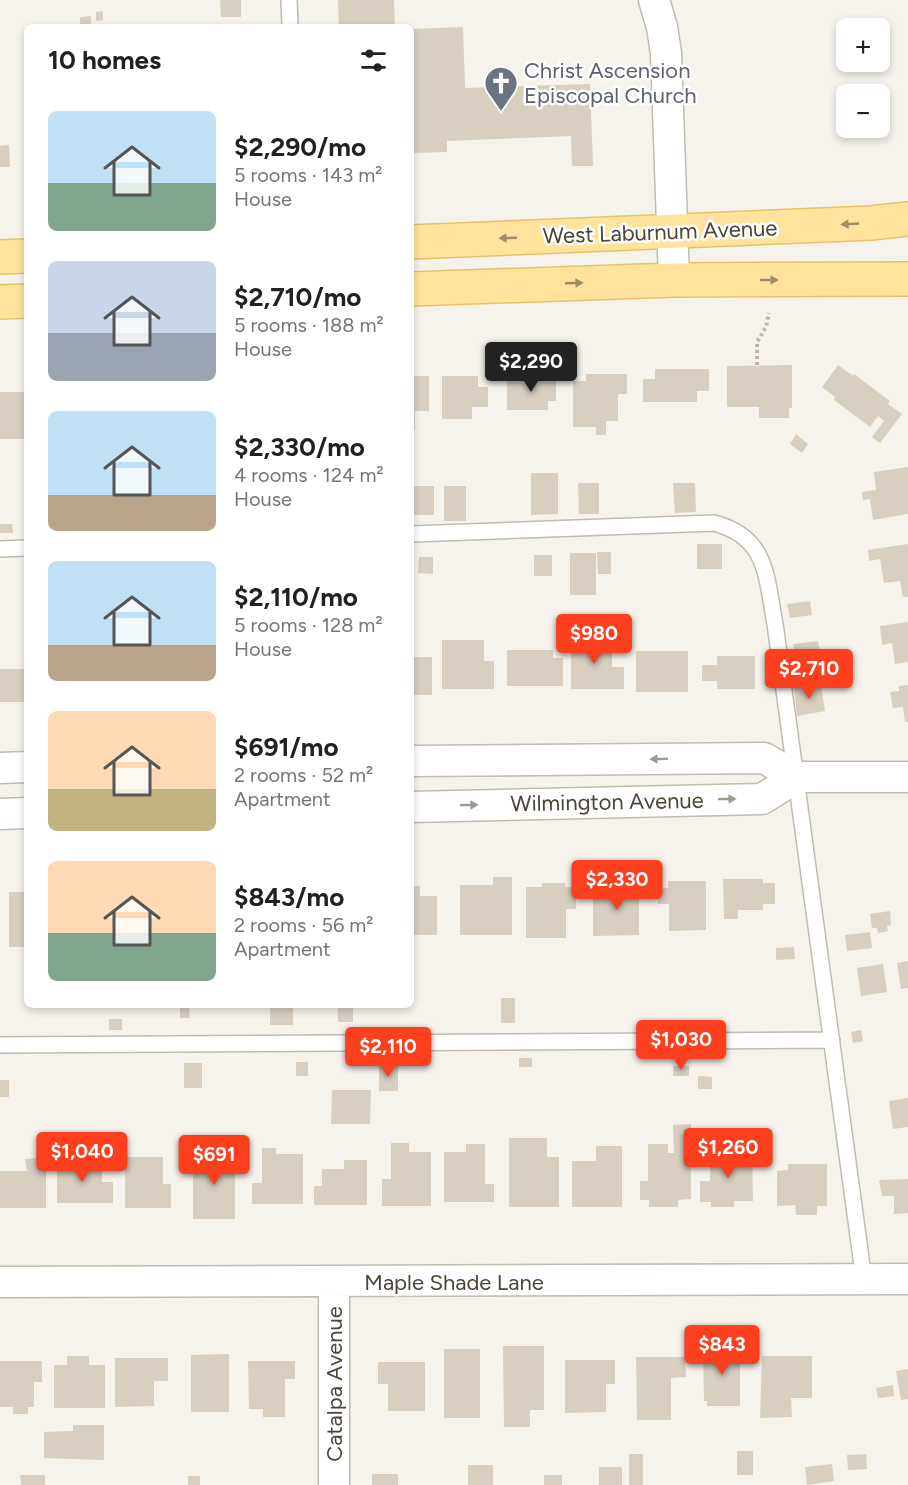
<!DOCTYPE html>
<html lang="en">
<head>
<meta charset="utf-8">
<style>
	:root { --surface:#fff; --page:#f6f6f6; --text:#202124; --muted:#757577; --accent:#fc3f1d }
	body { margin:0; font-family:Figtree,sans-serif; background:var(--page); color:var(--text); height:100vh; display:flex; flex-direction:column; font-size:22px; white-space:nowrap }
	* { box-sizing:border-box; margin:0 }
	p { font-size:20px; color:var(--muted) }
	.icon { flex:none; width:33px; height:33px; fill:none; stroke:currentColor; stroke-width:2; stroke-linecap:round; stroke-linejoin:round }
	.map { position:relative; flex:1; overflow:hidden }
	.drawer { position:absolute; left:24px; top:24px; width:390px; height:984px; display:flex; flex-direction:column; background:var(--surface); border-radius:9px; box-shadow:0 3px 9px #0003 }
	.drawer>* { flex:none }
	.controls { position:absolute; left:836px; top:18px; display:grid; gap:12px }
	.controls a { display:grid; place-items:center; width:54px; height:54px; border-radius:9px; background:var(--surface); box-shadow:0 3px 9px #0003; font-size:30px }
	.price { position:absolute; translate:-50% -51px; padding:0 14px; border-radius:6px; background:var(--accent); color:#fff; font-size:20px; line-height:39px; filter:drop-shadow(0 2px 3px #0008) }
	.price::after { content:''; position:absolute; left:50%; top:36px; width:18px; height:14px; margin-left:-9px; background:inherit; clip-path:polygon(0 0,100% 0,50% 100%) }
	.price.selected { background:#222; color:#fff }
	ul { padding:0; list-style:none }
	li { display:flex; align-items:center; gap:18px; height:150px; padding:0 24px }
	li span { display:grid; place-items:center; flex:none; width:168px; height:120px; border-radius:9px; color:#555 }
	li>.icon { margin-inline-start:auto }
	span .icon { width:72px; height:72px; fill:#fffc; stroke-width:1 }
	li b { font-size:26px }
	h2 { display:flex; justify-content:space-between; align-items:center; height:72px; padding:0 24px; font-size:26px }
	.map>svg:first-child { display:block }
	.building { fill:#d8cfc1 }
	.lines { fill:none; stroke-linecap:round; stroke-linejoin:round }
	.lane-casing { stroke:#c2bbae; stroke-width:18 }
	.street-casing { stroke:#c2bbae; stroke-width:33 }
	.primary-casing { stroke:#e6c16a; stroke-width:36 }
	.path { stroke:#c4b79f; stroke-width:4; stroke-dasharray:3 3; stroke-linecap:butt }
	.lane { stroke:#fff; stroke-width:15 }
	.street { stroke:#fff; stroke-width:30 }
	.primary { stroke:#ffe39c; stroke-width:33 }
	.oneway { fill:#9c8c66 }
	.oneway2 { fill:#9c9892 }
	.labels { text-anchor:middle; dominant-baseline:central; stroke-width:5; stroke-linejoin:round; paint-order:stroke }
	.worship-label { font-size:22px; fill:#5b616d; stroke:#fff; text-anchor:start }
	.street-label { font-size:22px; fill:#4b4439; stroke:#fff }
</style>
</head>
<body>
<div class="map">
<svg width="908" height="1485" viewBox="0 0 908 1485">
	<rect width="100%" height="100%" fill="#f6f3ec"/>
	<!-- building -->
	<path class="building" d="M220,0H241V17H221Z
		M338,0H394L395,27H339Z
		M103,11V20L96,21V12Z
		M91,16V27H80V17Z
		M463,27L465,88L590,84L593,166H572L571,136L447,141V152L411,153V29Z
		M9,145L10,167H0V146Z
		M792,365V408H789V418H759V407H727V366Z
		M838,365L853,376L854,374L890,401L888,404L902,414L880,443L872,437L884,421L878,416L870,427L834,400L835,397L822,387Z
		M655,369H709V391H697V402H643V379H655Z
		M586,374H627V394H618V421H606V435H596V427H573V381H586Z
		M411,376H429V411H415V430H411Z
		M442,376H478V387H488V407H472V419H442Z
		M507,378H556V401H548V410H507Z
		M0,392H27V439H0Z
		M796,434L808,444L802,453L790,444Z
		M908,467V514L873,520L870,499L863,500L862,492L876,490L874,472Z
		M531,473H558V514L531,515Z
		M578,483H599V514H579Z
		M673,483H695L696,512L675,513Z
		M413,486H434V515H413Z
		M444,486H466V521H444Z
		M0,524H12L13,533H0Z
		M697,544H722V569H697Z
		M908,544V597H903L900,581L884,583L880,559L869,561L868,550Z
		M597,552H611V574H598Z
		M570,553H596V595H570Z
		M534,555H552V576H534Z
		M419,557H433V574L418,573Z
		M810,601L812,615L790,618L787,604Z
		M908,622V662L895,664L892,643L882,645L880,626Z
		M571,638H612V667H624V689H571Z
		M442,640H484V661H494V689H442Z
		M818,641L822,665L797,669L793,644Z
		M507,650H553V658H563V686H507Z
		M636,651H688V692H636Z
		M717,656H755V689H717V681H702V665H717Z
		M411,657H432V695H411Z
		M0,669H27V702H0Z
		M821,684L825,711L797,716L794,688Z
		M908,685V722H905L903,707L893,708L890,692L899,691V686Z
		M493,877H512V935H460V885H493Z
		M723,879H763V883H775V904H763V910H738V919H724Z
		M668,881H706V930L669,931V904H658V888H668Z
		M609,882H626V888H639V935L593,936V898H600V892H609Z
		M542,883H565V887H576V909H566V938H526V887H542Z
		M411,886H420V896H437V935H411Z
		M9,892H27V947H9Z
		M890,911L891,925L887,926L888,931L878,933L877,928H872L870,914Z
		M870,932L872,948L847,951L845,935Z
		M794,947L795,959L776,960V948Z
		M908,961V988L901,989L897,963Z
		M883,964L887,992L861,996L857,968Z
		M501,998H515V1023H501Z
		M270,1005H293V1025H270Z
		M338,1005H353V1022H338Z
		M180,1007H189L190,1018H180Z
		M109,1019H122V1030H109Z
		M861,1030L863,1041L853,1043L851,1032Z
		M519,1058H532V1067H519Z
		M296,1062H308V1076H296Z
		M184,1063H202V1088H184Z
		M379,1064H398V1091H379Z
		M673,1066H689V1076H673Z
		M698,1076L712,1077V1089H698Z
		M0,1080H9V1097H0Z
		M332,1090H371L370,1124H331Z
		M908,1098V1127L893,1129L889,1101Z
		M691,1124V1199L678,1200V1207H649V1200H640V1181H648V1144H668V1153H674L673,1125Z
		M509,1138H547V1157H559V1207H509Z
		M391,1143H409V1152H431V1206H382V1179H391Z
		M466,1144H485V1184H494V1202H444V1152H466Z
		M596,1146H622V1207H572V1161H596Z
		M262,1148H276V1154H303V1204H252V1183H262Z
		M710,1152H752L753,1201H734V1207H711V1202H700V1181H710Z
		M193,1154H235V1219H193Z
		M125,1157H163V1184H171V1208H125Z
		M39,1158L40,1171H46V1208H0V1171H27L25,1159Z
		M57,1160H102V1182H113V1203H57Z
		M344,1160H367V1205H314V1186H322V1169H344Z
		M788,1164H827V1206H817V1215H796L795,1205L777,1206V1171L788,1170Z
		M908,1179V1213L894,1214V1196H882L879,1180Z
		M503,1346H544V1410H530V1427H504Z
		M703,1347H740V1406H707V1401H704Z
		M444,1349H480V1418H444Z
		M229,1354V1412H191V1355Z
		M67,1356H89V1365H105V1408H54V1365H67Z
		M762,1356H812V1398H791L792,1417L760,1418Z
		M636,1357H685L686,1377L671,1378V1420H637Z
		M115,1358H168V1381H154V1406L115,1407Z
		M565,1360H615V1384H606V1412L565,1413Z
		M0,1361H42V1382H34V1407H28V1414H13V1407H0Z
		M248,1361H295V1379H285V1417H263V1409H249Z
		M378,1362H425V1411H388V1384H378Z
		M908,1369V1399L901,1400L896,1371Z
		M893,1385L894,1396L878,1398L876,1388Z
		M73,1425H104V1460L44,1458V1432L73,1431Z
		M737,1451H753V1475H737Z
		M629,1454H643V1485H629Z
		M866,1454L867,1469L848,1470L847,1455Z
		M832,1464L834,1481L807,1485L805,1467Z
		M468,1465H493V1485H468Z
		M599,1467H622V1485H599Z
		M372,1474H398V1485H372Z
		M20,1475H45V1485H21Z
		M544,1475H562V1485H544Z
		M188,1476H200V1485H188Z"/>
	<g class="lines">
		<defs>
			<path id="lane" d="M289,0L290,27
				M411,534L714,523C768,537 766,577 775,624L864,1280
				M0,549L27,548
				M0,1045L832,1040"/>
			<path id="street" d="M654,0L662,27L666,53L674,280
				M411,761L764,758L797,777
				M0,768L27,767
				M411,807L762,799L797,777H908
				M0,814L27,813
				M0,1282L908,1279
				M334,1282V1485"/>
			<path id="primary" d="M411,242L871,223L908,219
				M0,257L27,256
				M411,289L674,280L908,279
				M0,302L27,301"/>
		</defs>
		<!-- lane casing -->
		<use href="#lane" class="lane-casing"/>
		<!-- street casing -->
		<use href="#street" class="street-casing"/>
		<!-- primary casing -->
		<use href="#primary" class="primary-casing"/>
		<!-- path -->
		<path class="path" d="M757,365V342L766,327L769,313"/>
		<!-- lane -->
		<use href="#lane" class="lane"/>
		<!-- street -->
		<use href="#street" class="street"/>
		<!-- primary -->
		<use href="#primary" class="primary"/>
	</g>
	<!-- one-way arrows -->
	<defs><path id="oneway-solid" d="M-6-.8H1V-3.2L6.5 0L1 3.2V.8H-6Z" transform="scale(1.5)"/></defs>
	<g class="oneway">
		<use href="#oneway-solid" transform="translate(850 224) rotate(177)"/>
		<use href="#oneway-solid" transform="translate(508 238) rotate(178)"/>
		<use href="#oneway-solid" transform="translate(769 280)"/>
		<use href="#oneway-solid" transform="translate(574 283) rotate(-2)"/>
	</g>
	<g class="oneway2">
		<use href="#oneway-solid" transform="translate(659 759) rotate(179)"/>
		<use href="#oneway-solid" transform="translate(727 799) rotate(-1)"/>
		<use href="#oneway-solid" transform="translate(469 805) rotate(-1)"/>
	</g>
	<!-- icons -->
	<defs>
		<symbol id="church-pin" viewBox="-11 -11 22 30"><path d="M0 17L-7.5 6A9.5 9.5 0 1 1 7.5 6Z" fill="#6b7280" stroke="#fff"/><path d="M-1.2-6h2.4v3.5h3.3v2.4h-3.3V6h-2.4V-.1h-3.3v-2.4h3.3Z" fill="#fff"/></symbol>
	</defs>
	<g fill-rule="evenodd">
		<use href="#church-pin" x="482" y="64" width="38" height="52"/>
	</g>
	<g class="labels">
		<!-- worship labels -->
		<g class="worship-label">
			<text x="524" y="70">Christ Ascension<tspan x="524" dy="25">Episcopal Church</tspan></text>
		</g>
		<!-- street labels -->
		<g class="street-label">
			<text transform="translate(660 232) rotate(-2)">West Laburnum Avenue</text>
			<text transform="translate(607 802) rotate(-1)">Wilmington Avenue</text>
			<text x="454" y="1282">Maple Shade Lane</text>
			<text transform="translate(334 1384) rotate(-90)">Catalpa Avenue</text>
		</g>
	</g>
</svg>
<div class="controls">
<a>+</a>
<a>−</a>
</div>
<b class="price selected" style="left:531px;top:393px">$2,290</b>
<b class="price" style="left:594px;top:665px">$980</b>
<b class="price" style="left:809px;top:700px">$2,710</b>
<b class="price" style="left:617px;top:911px">$2,330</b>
<b class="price" style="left:681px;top:1071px">$1,030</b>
<b class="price" style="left:388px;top:1078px">$2,110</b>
<b class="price" style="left:728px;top:1179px">$1,260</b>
<b class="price" style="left:82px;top:1183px">$1,040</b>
<b class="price" style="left:214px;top:1186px">$691</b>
<b class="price" style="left:722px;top:1376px">$843</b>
<section class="drawer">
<h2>10 homes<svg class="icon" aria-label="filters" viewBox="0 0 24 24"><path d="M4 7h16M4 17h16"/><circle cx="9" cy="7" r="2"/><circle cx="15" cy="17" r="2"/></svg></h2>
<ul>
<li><span style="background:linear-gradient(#bfe0f5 60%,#7fa58c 0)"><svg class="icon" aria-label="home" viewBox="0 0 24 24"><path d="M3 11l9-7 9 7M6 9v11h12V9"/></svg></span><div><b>$2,290/mo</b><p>5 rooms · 143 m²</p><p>House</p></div></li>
<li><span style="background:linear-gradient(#c9d6e8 60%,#9aa5b1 0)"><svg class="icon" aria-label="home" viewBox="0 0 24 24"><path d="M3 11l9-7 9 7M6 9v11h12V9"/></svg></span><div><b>$2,710/mo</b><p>5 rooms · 188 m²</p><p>House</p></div></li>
<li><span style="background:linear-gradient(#bfe0f5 70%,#b9a48a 0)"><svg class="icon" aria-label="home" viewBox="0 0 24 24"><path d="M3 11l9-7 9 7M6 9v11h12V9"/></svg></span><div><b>$2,330/mo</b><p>4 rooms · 124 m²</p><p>House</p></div></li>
<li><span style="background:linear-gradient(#bfe0f5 70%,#b9a48a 0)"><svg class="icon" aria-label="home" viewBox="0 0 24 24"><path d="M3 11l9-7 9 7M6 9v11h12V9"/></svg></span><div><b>$2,110/mo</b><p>5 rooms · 128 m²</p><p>House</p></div></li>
<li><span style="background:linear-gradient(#ffd9b3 65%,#c2b280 0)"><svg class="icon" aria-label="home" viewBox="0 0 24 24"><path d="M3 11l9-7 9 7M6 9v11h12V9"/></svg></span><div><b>$691/mo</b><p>2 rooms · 52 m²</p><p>Apartment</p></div></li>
<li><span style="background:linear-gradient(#ffd9b3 60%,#7fa58c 0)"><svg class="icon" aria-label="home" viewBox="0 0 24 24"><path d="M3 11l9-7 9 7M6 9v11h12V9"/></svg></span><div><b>$843/mo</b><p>2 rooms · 56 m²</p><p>Apartment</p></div></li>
</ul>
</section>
</div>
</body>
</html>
